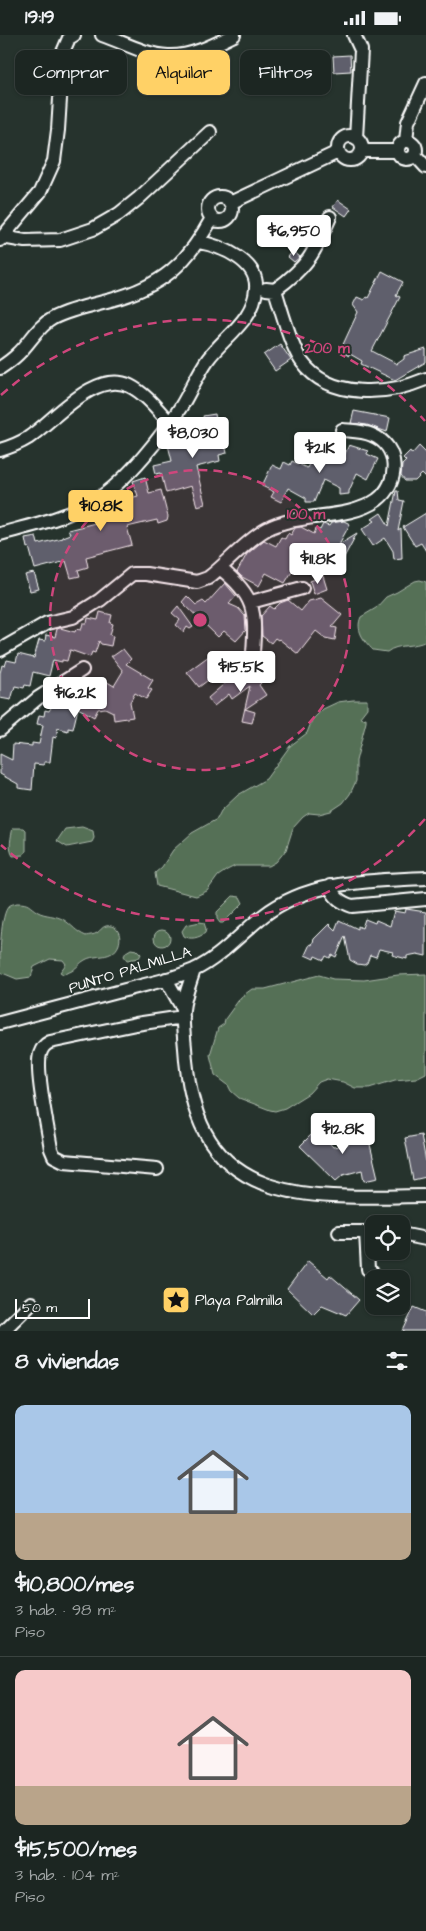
<!DOCTYPE html>
<html lang="es">
<head>
<meta charset="utf-8">
<style>
	:root { --surface:#1c2622; --page:#252e2a; --text:#f1f3f6; --muted:#a0a5a5; --line:#3a4340; --accent:#ffd166 }
	body { margin:0; font-family:"Architects Daughter",sans-serif; background:var(--page); color:var(--text); height:100vh; display:flex; flex-direction:column; font-size:19px; white-space:nowrap }
	* { box-sizing:border-box; margin:0 }
	p { font-size:16px; color:var(--muted) }
	.icon { flex:none; width:28px; height:28px; fill:none; stroke:currentColor; stroke-width:2; stroke-linecap:round; stroke-linejoin:round }
	.map { position:relative; height:1296px; overflow:hidden }
	.side { display:flex; flex-direction:column; background:var(--surface); flex:1 }
	.side>* { flex:none }
	.guide { position:absolute; left:15px; top:15px; width:396px; height:45px; display:flex; gap:10px }
	.buttons { position:absolute; left:365px; top:1180px; display:grid; gap:10px }
	.buttons a { display:grid; place-items:center; width:45px; height:45px; border-radius:10px; background:var(--surface); box-shadow:0 1px 4px #0004,0 0 0 1px var(--line); font-size:25px }
	.scale { position:absolute; left:15px; bottom:12px; width:75px; box-sizing:border-box; padding-left:5px; border:2px solid #fff; border-top:0; font-size:14px; line-height:18px; white-space:nowrap; color:#fff; -webkit-text-stroke:4px #26332d; paint-order:stroke }
	.price { position:absolute; translate:-50% -42px; padding:0 11px; border-radius:5px; background:#fff; color:#222; font-size:16px; line-height:32px; filter:drop-shadow(0 1px 2px #0008) }
	.price::after { content:''; position:absolute; left:50%; top:30px; width:15px; height:11px; margin-left:-8px; background:inherit; clip-path:polygon(0 0,100% 0,50% 100%) }
	.price.selected { background:var(--accent); color:#111 }
	ul { padding:0; list-style:none }
	li { display:grid; align-content:center; gap:10px; height:265px; padding:0 15px }
	li+li { border-top:1px solid var(--line) }
	li span { display:grid; place-items:center; height:155px; border-radius:10px; color:#555 }
	li>.icon { margin-inline-start:auto }
	span .icon { width:90px; height:90px; fill:#fffc; stroke-width:1 }
	li b { font-size:21px }
	h2 { display:flex; justify-content:space-between; align-items:center; height:60px; padding:0 15px; font-size:21px }
	.chip { padding:0 18px; border-radius:10px; background:var(--surface); box-shadow:0 1px 4px #0004,0 0 0 1px var(--line); font-size:18px; line-height:45px }
	.chip.selected { background:var(--accent); color:#111 }
	.status { display:flex; justify-content:space-between; align-items:center; height:35px; padding:0 25px; background:var(--surface); direction:ltr }
	.status svg { height:14px; fill:currentColor }
	.map>svg:first-child { display:block }
	.green { fill:#557056; stroke:#aab8aa }
	.building { fill:#5f5f6c; stroke:#fff }
	.lines { fill:none; stroke-linecap:round; stroke-linejoin:round }
	.minor-casing { stroke:#fff; stroke-width:16 }
	.minor { stroke:#26332d; stroke-width:12 }
	.ring { fill:none; stroke:#ce467c; stroke-width:2.5; stroke-dasharray:9 6 }
	.labels { text-anchor:middle; dominant-baseline:central; stroke-width:4; stroke-linejoin:round; paint-order:stroke }
	.street-label { font-size:15px; fill:#fff; stroke:#26332d }
	.poi-label { font-size:15px; fill:#fff; stroke:#26332d; text-anchor:start }
	.centre { fill:#ce467c; stroke:#26332d; stroke-width:2.5 }
	.ring-label { font-size:15px; text-anchor:middle; font-weight:bold; fill:#ce467c; stroke:#26332d; stroke-width:4; stroke-linejoin:round; paint-order:stroke }
</style>
</head>
<body>
<div class="status"><b>19:19</b><svg viewBox="0 0 49 12"><path d="M0 12V9h3v3zM5 12V6h3v6zM10 12V3h3v9zM15 12V0h3v12zM26 1h20v11H26zM47 4h2v5h-2z"/></svg></div>
<div class="map">
<svg width="426" height="1296" viewBox="0 0 426 1296">
	<rect width="100%" height="100%" fill="#26332d"/>
	<filter id="ink" filterUnits="userSpaceOnUse"><feTurbulence type="fractalNoise" baseFrequency=".02" numOctaves="2"/><feDisplacementMap in="SourceGraphic" scale="10" xChannelSelector="R" yChannelSelector="G"/><feConvolveMatrix kernelMatrix="1 2 1 2 8 2 1 2 1" color-interpolation-filters="sRGB"/></filter>
	<g filter="url(#ink)">
		<!-- green -->
		<path class="green" d="M420,545L426,547V606C414,613 398,608 387,617L373,615C364,606 355,595 361,582L376,573L386,562L397,557L415,546Z
			M353,665H367V673L360,682L363,684L366,683V687L356,726V746L350,759L343,768L331,776L319,779L309,778L303,782L293,793L286,815L276,827L269,831H235L227,835L218,841L207,856L196,861L157,851L155,838L162,832L173,815L192,798L217,784L221,776L238,760L266,744L290,711L307,698L312,685L323,674L338,667Z
			M82,792L93,796L94,803L92,807L67,812L57,806L65,794Z
			M13,793H24L26,795V816L23,820L13,821C8,814 11,801 13,793Z
			M233,861L240,862L243,868L223,888H220L217,884V877Z
			M17,868C30,868 28,871 38,877C45,881 56,880 64,885C72,890 76,897 86,901C89,900 94,900 97,898C100,896 102,892 106,891C121,888 125,910 112,918C104,923 93,920 85,925C75,931 77,936 63,939L60,937L66,929L63,925L50,924L34,932L31,942L17,944L0,937C0,922 0,879 9,871C11,869 14,869 17,868Z
			M200,887L204,888L206,894L205,898C199,903 190,905 184,901L182,896L186,890Z
			M154 903a8 8 0 1 1 16 0a8 8 0 1 1-16 0Z
			M131,914L137,915L141,919L139,923L127,925L124,921L126,917Z
			M426,939V1038L416,1043L395,1045L369,1053H355L343,1047L327,1044L319,1047L309,1058L285,1073L275,1076L270,1075L239,1063L231,1056L228,1050L215,1040L210,1020L218,993L224,989L225,984L241,962L252,954H265L319,940L333,944L364,945L398,940Z"/>
		<!-- building -->
		<path class="building" d="M350,20L351,36L334,37L333,21Z
			M338,165L351,174L346,181L333,172Z
			M311,198L313,200L306,213L300,207Z
			M293,216L300,222L294,227L288,222Z
			M382,236L403,247L396,260L400,262L372,316L397,329L404,324V321L426,314V327L395,345L361,329L362,326L350,319L349,321L340,316L358,277L353,270L357,262L364,265L366,262L368,263Z
			M280,309L291,325L275,336L264,320Z
			M354,376L390,383L387,397L367,390L351,388Z
			M215,379L217,392H221L227,418L219,420L220,426L196,432L205,469L197,471L191,451L166,458L161,438L156,439L154,430L172,426L168,410L189,405L192,403L191,399L206,395L203,381Z
			M349,410L368,416L367,419L378,424L368,444L357,438L349,456V459L339,460V453L323,445L314,467H306V463L288,453L281,467L271,462L274,457L262,451L272,430L281,434L284,427L290,430L292,426L307,433L314,418L324,422L326,418L342,425Z
			M419,411L426,418V443L422,439L415,446H405L401,441L402,430L406,426L403,423L410,416L412,419Z
			M145,442L149,458L161,455L168,482L167,486L158,489L157,485L127,492L132,510L86,522L88,532L78,535L80,541L71,543L66,526L35,534L29,512L27,513L25,503L36,501L38,509L62,503V502L70,499L68,495L99,487L96,478L120,470L119,466L138,461L133,446Z
			M396,456H398L399,465L404,466L398,496L401,494L402,523L394,524L393,516L385,503L373,511L362,494L375,486L372,484L381,478L389,491Z
			M426,478V516L421,508L415,511L403,492Z
			M344,486L350,489L339,509L357,498L341,528L327,521L321,532L309,526L307,530L299,525L285,548L266,538L259,551L242,542L237,537L247,519L264,505L276,511L281,502L285,504L288,498L291,500L295,493L301,492L314,499L316,494L320,495L323,489L329,491L331,488Z
			M34,538L39,554L30,556L25,540Z
			M323,541L327,554L314,559L310,546Z
			M225,548L236,561L229,569L238,573L245,581L246,595L236,606L224,596L218,602L182,567L187,561L196,570L203,566L206,569Z
			M321,563L342,580L332,592L337,593L335,605L325,603L316,596L298,619L279,604L278,605L275,603L271,608L262,601L261,581L270,571L274,574L280,568L288,565L301,576L309,566Z
			M178,571L193,592L190,594L187,592L184,597L176,590L180,585L172,578Z
			M100,577L112,580L110,588L113,589L110,600L113,601L111,611L101,609L99,606L95,618L92,617L90,622L70,615L67,626L62,625V627L53,625L49,641L33,637L30,651L25,650L24,653L15,651L11,665L0,663V638L2,630L5,631L7,625L16,627L18,619L34,623L39,605L45,606L46,600L55,602L57,594L60,593L75,597L76,594L81,595L83,588H87L88,583L98,585Z
			M123,614L131,624L126,629L153,645L148,653L152,655L146,664L135,658L130,667L133,682L114,685L113,677L105,673L98,674L94,682L78,673L73,694L68,693V696L58,693L56,703L53,702L50,727H44V730L34,729L32,755L18,753V749L0,739V719L12,725L13,709L32,711V708L39,709L43,690L37,689L39,680L44,681L45,675L49,676L58,660L62,657L67,660L70,653L86,661L94,648L100,651L104,645L114,651L123,636L111,621H113Z
			M213,618L224,633L199,652L187,637Z
			M248,636L252,643L254,637L261,648L259,650L266,660L245,674L255,677L252,688L242,686L250,651L232,664L229,659L214,671L208,663L231,643L234,646Z
			M406,874L426,877V921L417,919L407,921V924L392,920L393,917L379,914L376,922L370,920L367,928L364,930L357,929L350,925L345,901L336,922L332,920L330,923L326,921L324,925L315,921L314,924L305,920L310,909L312,910L314,904L329,889L335,895L339,885L358,894V891L362,893L365,884L375,888L376,885L390,891L394,876L405,878Z
			M317,1094L333,1112L349,1109L347,1100L367,1097L378,1143L364,1146L362,1135L343,1140L336,1146L300,1111Z
			M421,1100L426,1127V1142L413,1145L405,1103Z
			M308,1226L328,1243L330,1240L359,1265L346,1280L322,1270L313,1279L287,1254Z
			M414,1272L426,1277V1296H403Z"/>
		<g class="lines">
			<defs>
				<path id="minor" d="M102,0C123,7 145,20 168,21C191,22 214,10 234,0
					M354,0L361,15L356,103
					M338 113a12 12 0 1 1 24 0a12 12 0 1 1-24 0Z
					M398 115a9 9 0 1 1 18 0a9 9 0 1 1-18 0Z
					M406,106L408,87L426,48
					M362,116H398
					M415,120L426,132
					M208 174a12 12 0 1 1 24 0a12 12 0 1 1-24 0Z
					M230,168L338,117
					M2,202L25,206L60,205L93,194L119,179L139,163L210,97
					M0,205L40,157L54,126L58,95L63,17L69,3L74,0
					M266,254L275,255C308,231 314,219 330,182
					M275,255C281,273 291,312 302,327C330,365 388,360 426,344
					M0,333C6,329 13,324 18,319C30,308 38,291 53,283C71,274 92,270 111,265C162,251 187,229 212,183
					M0,415C10,412 20,408 28,403C55,385 95,334 130,351C146,359 158,375 170,388
					M0,499C33,490 67,483 96,465C127,446 163,400 182,370C191,355 198,338 208,324C225,301 255,284 256,253C258,226 221,211 199,207
					M221,534C255,561 256,576 253,618
					M251,567L302,553
					M0,615L47,588L73,582L100,565L132,539H146L197,547L208,543C228,528 245,506 267,494C299,477 347,486 377,465C400,448 400,411 372,400C363,396 351,396 342,395
					M0,695L38,663L82,635
					M330,851C334,862 340,867 352,871L426,864
					M194,935C190,948 184,962 183,975C182,987 184,1001 185,1013C189,1075 206,1130 271,1151C316,1166 379,1161 426,1161
					M166,944L183,974
					M0,988C42,977 83,966 125,955C147,949 173,944 194,935C221,922 240,899 263,881C309,845 370,846 426,843
					M157,1134L64,1126L54,1121L51,1114C48,1093 35,1037 40,1019C42,1013 44,1010 50,1007L136,989L183,982
					M339,1197H374
					M366,1197L368,1234L379,1244
					M401,1199L426,1204
					M3,1296L31,1268"/>
			</defs>
			<!-- minor casing -->
			<use href="#minor" class="minor-casing"/>
			<!-- minor -->
			<use href="#minor" class="minor"/>
		</g>
	</g>
	<!-- distance rings -->
	<circle cx="200" cy="585" r="150" fill="#ce467c" fill-opacity=".12"/>
	<g class="ring">
		<circle cx="200" cy="585" r="150"/>
		<path d="M425 784A300 300 0 0 1 1 810M1 360A300 300 0 0 1 425 386"/>
	</g>
	<!-- icons -->
	<defs>
		<symbol id="sight-square" viewBox="-11 -11 22 22"><rect x="-9" y="-9" width="18" height="18" rx="4" fill="#ffd166" stroke="#26332d"/><path d="M0-6L1.8-2.2L6-1.7L2.9 1.2L3.7 5.4L0 3.3L-3.7 5.4L-2.9 1.2L-6-1.7L-1.8-2.2Z" fill="#111"/></symbol>
	</defs>
	<g fill-rule="evenodd">
		<use href="#sight-square" x="160" y="1249" width="32" height="32"/>
	</g>
	<g class="labels">
		<!-- street labels -->
		<g class="street-label">
			<text transform="translate(130 935) rotate(-17)">PUNTO PALMILLA</text>
		</g>
		<!-- poi labels -->
		<g class="poi-label">
			<text x="195" y="1265">Playa Palmilla</text>
		</g>
	</g>
	<circle cx="200" cy="585" r="8" class="centre"/>
	<g class="ring-label">
		<text x="327" y="318">200 m</text>
		<text x="306" y="484">100 m</text>
	</g>
</svg>
<div class="buttons">
<a><svg class="icon" aria-label="locate" viewBox="0 0 24 24"><circle cx="12" cy="12" r="6"/><path d="M12 2v4M12 18v4M2 12h4M18 12h4"/></svg></a>
<a><svg class="icon" aria-label="layers" viewBox="0 0 24 24"><path d="M12 4l9 5-9 5-9-5zM3 14l9 5 9-5"/></svg></a>
</div>
<div class="scale">50 m</div>
<b class="price" style="left:294px;top:222px">$6,950</b>
<b class="price" style="left:193px;top:424px">$8,030</b>
<b class="price" style="left:320px;top:439px">$21K</b>
<b class="price selected" style="left:101px;top:497px">$10.8K</b>
<b class="price" style="left:318px;top:550px">$11.8K</b>
<b class="price" style="left:241px;top:658px">$15.5K</b>
<b class="price" style="left:75px;top:684px">$16.2K</b>
<b class="price" style="left:343px;top:1120px">$12.8K</b>
<div class="guide">
<a class="chip">Comprar</a>
<a class="chip selected">Alquilar</a>
<a class="chip">Filtros</a>
</div>
</div>
<section class="side">
<h2>8 viviendas<svg class="icon" aria-label="filters" viewBox="0 0 24 24"><path d="M4 7h16M4 17h16"/><circle cx="9" cy="7" r="2"/><circle cx="15" cy="17" r="2"/></svg></h2>
<ul>
<li><span style="background:linear-gradient(#a9c7e8 70%,#b9a48a 0)"><svg class="icon" aria-label="home" viewBox="0 0 24 24"><path d="M3 11l9-7 9 7M6 9v11h12V9"/></svg></span><div><b>$10,800/mes</b><p>3 hab. · 98 m²</p><p>Piso</p></div></li>
<li><span style="background:linear-gradient(#f6c9c9 75%,#b9a48a 0)"><svg class="icon" aria-label="home" viewBox="0 0 24 24"><path d="M3 11l9-7 9 7M6 9v11h12V9"/></svg></span><div><b>$15,500/mes</b><p>3 hab. · 104 m²</p><p>Piso</p></div></li>
</ul>
</section>
</body>
</html>
